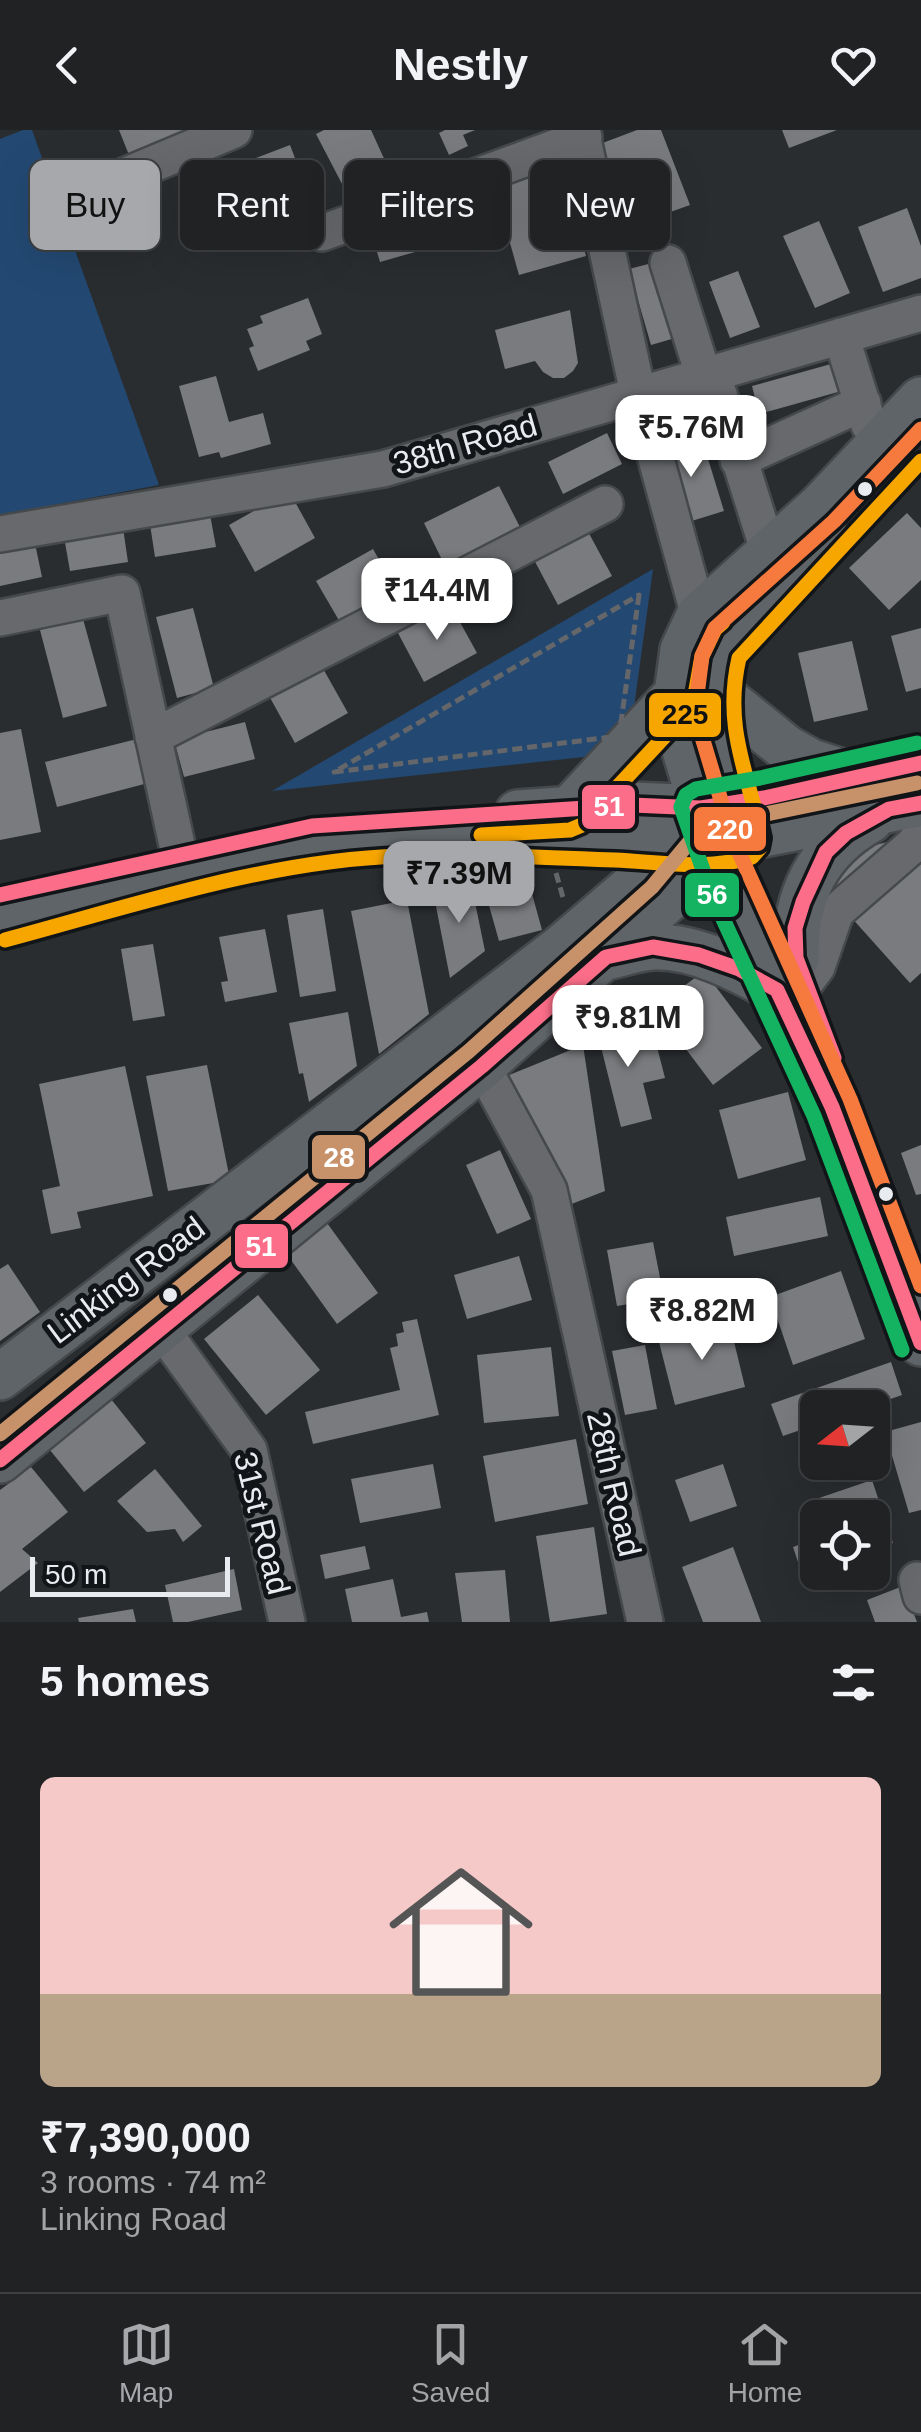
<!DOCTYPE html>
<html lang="en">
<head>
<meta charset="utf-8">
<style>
	:root { --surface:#202224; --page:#282a2c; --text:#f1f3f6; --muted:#a2a4a6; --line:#3d3f41; --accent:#a6a8ac }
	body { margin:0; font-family:Helvetica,sans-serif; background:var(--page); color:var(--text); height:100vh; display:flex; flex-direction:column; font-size:38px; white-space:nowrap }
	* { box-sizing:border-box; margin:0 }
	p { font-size:32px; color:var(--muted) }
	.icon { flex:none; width:55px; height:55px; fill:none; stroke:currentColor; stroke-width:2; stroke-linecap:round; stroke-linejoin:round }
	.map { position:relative; height:1492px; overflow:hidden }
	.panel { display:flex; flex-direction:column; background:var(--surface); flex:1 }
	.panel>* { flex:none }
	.top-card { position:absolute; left:30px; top:30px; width:862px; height:90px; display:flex; gap:20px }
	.needle { width:65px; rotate:253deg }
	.buttons { position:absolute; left:800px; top:1260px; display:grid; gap:20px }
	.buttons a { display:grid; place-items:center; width:90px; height:90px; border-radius:15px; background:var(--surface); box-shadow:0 10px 40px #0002,0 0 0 2px var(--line); font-size:50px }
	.scale { position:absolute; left:30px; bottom:25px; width:200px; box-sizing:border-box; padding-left:10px; border:5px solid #e8ebef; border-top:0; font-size:28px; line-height:35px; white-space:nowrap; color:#e8ebef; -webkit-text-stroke:8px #121518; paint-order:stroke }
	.price { position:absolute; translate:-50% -85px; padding:0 22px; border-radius:20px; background:#fff; color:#222; font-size:32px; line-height:65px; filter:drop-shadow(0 2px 5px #0008) }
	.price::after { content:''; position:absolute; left:50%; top:60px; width:30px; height:22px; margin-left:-15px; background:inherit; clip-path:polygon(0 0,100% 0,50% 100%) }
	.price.active { background:var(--accent); color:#111 }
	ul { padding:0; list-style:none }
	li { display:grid; align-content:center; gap:20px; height:530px; padding:0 40px }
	li span { display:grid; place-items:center; height:310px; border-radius:15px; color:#555 }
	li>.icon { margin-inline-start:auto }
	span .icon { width:180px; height:180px; fill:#fffc; stroke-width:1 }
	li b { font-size:42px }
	h2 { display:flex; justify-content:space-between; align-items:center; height:120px; padding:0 40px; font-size:42px }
	.tag { padding:0 35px; border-radius:15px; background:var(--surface); box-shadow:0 10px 40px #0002,0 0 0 2px var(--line); font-size:35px; line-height:90px }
	.tag.active { background:var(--accent); color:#111 }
	header { display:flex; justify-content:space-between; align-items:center; height:130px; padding:0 40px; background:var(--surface); font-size:45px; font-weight:800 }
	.tab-bar { display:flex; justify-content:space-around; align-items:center; height:140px; border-top:2px solid var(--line); background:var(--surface); font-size:28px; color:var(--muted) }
	.tab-bar a { display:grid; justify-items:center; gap:5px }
	.tab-bar .active { color:var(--accent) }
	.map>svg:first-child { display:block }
	.green { fill:#234973 }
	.building { fill:#797b7e }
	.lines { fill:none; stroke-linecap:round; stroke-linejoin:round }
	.minor-casing { stroke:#46494b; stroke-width:40 }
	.major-casing { stroke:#46494b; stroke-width:50 }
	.path { stroke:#646669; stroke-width:5; stroke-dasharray:10 5; stroke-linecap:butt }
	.minor { stroke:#67696c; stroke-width:35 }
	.major { stroke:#5f6468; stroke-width:45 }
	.bus-1-casing { stroke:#121518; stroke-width:22 }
	.bus-2-casing { stroke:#121518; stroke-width:22 }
	.bus-3-casing { stroke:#121518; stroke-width:22 }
	.bus-4-casing { stroke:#121518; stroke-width:22 }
	.bus-5-casing { stroke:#121518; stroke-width:22 }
	.bus-1 { stroke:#fb6d88; stroke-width:15 }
	.bus-2 { stroke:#f7a600; stroke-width:15 }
	.bus-3 { stroke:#c7916a; stroke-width:15 }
	.bus-4 { stroke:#f6793e; stroke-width:15 }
	.bus-5 { stroke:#13b361; stroke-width:15 }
	.bus-dot { fill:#e8ebef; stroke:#121518; stroke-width:4 }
	.labels { text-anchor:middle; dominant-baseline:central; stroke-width:10; stroke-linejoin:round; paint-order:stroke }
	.street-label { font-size:32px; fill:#e8ebef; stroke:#121518 }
	.line-badge { stroke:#121518; stroke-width:4 }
	.badge-label { font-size:28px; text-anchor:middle; font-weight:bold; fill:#fff }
	.pale-badge-label { font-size:28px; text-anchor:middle; font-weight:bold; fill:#111 }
</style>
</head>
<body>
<header><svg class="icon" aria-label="back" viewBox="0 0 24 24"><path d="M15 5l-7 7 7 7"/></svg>Nestly<svg class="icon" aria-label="heart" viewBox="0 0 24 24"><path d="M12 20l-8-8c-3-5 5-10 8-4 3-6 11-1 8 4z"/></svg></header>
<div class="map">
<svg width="921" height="1492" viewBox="0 0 921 1492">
	<rect width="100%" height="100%" fill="#2a2d30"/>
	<!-- green -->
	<path class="green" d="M23,0H32L159,355L0,385V9Z
		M653,439L631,599L602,625L272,661Z"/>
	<!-- building -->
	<path class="building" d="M119,0H187L129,25Z
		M324,0H371L397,57L354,77L316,4Z
		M445,0H475L463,5L468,16L449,25L439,3Z
		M637,0H661L690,75L631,96L600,14Z
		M782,0H837L789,18Z
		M290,15L321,96L289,108L275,71L265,75L262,65L238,74L225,40Z
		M562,38L586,126L519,145L494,56Z
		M907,78L921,116V148L883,162L858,97Z
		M426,79L431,93L422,95L429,118L380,132L369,95Z
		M819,91L850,163L815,178L783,106Z
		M660,131L682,206L651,215L629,139Z
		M738,141L760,197L730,208L709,152Z
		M308,168L322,204L306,211L310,220L258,241L249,218L254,216L247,199L263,193L260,186Z
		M570,180L578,233L573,241L564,248H553L543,242L535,231L505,239L495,200Z
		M831,234L838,262L759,284L752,256Z
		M216,246L229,292L263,283L271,314L221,328L219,322L199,327L179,256Z
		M607,303L622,334L563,364L548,332Z
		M701,306L724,381L682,394L659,318Z
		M499,356L522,401L446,438L424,393Z
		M289,361L315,408L255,442L229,395Z
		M209,379L216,417L155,427L149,388Z
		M907,383L921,398V450L889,480L849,438Z
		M585,396L612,446L558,475L532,426Z
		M123,398L128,432L70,441L64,407Z
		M33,404L42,447L0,456V411Z
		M373,419L400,467L344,499L316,451Z
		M450,474L477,523L424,552L398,503Z
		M193,478L214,558L177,568L156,487Z
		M83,489L107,576L63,588L40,500Z
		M921,498V558L906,562L891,506Z
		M852,511L868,580L814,592L798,523Z
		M321,535L348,583L295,613L268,564Z
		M245,592L255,629L184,647L174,610Z
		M21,599L41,702L0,710V603Z
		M137,609L148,653L57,677L45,632Z
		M921,704V843L910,853L833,767L836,747L853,727L875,715Z
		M526,742L542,800L499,811L483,754Z
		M471,753L485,821L450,848L433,761Z
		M407,770L429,884L379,924L351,781Z
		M323,779L336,861L300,867L287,785Z
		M265,799L277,862L225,872L221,852L228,851L219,807Z
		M153,814L165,886L133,891L121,819Z
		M704,841L762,918L713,955L655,878Z
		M348,882L357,936L309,972L303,943L299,944L289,893Z
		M623,886L632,919L656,913L665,948L643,953L652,989L621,997L595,893Z
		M583,915L605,1061L569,1075L504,947Z
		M207,935L230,1050L168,1061L146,946Z
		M125,936L153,1066L77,1082L81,1098L51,1104L42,1060L60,1056L39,954Z
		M788,962L806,1030L738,1049L719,980Z
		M921,1015V1064L916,1065L901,1023Z
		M500,1020L531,1089L497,1104L466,1035Z
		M820,1067L828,1106L734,1126L726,1087Z
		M319,1082L378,1163L337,1194L278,1112Z
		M653,1112L664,1168L617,1176L607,1120Z
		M519,1126L532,1170L467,1189L454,1145Z
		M8,1134L40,1182L0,1211V1139Z
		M841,1141L865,1209L793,1235L770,1167Z
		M258,1165L320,1240L266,1285L204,1209Z
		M417,1189L439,1285L313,1314L305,1282L400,1260L390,1218L398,1216L396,1204L404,1202L402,1192Z
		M729,1191L745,1257L675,1275L658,1208Z
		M645,1215L657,1279L625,1285L612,1221Z
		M551,1217L559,1286L484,1293L477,1225Z
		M891,1232L902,1265L865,1278H818V1294L783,1306L771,1274Z
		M111,1269L146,1313L84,1362L41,1309L82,1292Z
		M921,1292V1380L909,1383L885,1302Z
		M576,1309L588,1374L495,1392L483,1326Z
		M433,1334L441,1378L360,1393L351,1349Z
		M723,1334L737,1376L690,1392L675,1350Z
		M31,1337L68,1382L22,1419L38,1433L0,1462V1360Z
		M155,1339L202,1396L183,1412L175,1399L147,1402L117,1371Z
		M872,1350L893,1413L872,1420V1388H825L819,1368Z
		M594,1397L607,1484L550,1492L536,1406Z
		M818,1408V1442L833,1443L805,1453L793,1417Z
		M365,1416L370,1439L325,1449L320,1425Z
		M733,1417L761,1492H703L682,1437Z
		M234,1439L242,1480L188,1492H173L165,1455Z
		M505,1440L510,1492H462L455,1443Z
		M393,1449L401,1487L427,1482L429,1492H352L345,1459Z
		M903,1456L917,1492H875L867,1470Z
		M133,1479L136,1492H79L78,1488Z"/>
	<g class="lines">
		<defs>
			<path id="minor" d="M581,0L638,263L699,486
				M103,55L234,0
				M322,103L584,7
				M668,133L703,244
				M841,206L869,295
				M712,242L769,423
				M738,330L863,273
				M0,404L383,339L921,183
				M0,488L122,463L179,724
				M153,607L605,374
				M805,853L817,837L836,782L913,715L921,704
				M482,936L549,1060L645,1492
				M162,1200L249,1320L287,1492
				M917,1450L921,1466"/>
			<path id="major" d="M921,270L821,376L699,486L683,520L677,564L679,600L713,714L832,977L921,1213
				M712,558L786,618L811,632L857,647
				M569,680L677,564
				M518,683L632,675L701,678L730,675L921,633
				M733,683L719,626L712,558L721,516L825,408
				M0,791L182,742L324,712L400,706L619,710L674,716L713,714L921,673
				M606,827C621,824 637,818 652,817C695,815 741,840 777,860
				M796,828C794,767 817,720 870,690
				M0,1247L561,818L638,752L686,700
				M0,1330L482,936L666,771L713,714"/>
		</defs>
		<!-- minor casing -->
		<use href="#minor" class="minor-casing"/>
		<!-- major casing -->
		<use href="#major" class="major-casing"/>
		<!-- path -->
		<path class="path" d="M639,465L619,606L334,642Z
			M556,743L564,771"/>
		<!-- minor -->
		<use href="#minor" class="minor"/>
		<!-- major -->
		<use href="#major" class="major"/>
		<defs>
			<path id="bus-1" d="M0,765L312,696L632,675L701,678L764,668L921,633
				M834,928L796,828L795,798L803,772L826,722L846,703L889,679L921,673
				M0,1330L482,936L606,827L653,817L699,825L739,839L777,860L832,977L921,1213"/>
			<path id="bus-2" d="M481,705L570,700L582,695L693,576L702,526L715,499L723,492
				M5,810C132,776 269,730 401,726C472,724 544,727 615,730C660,732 707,741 752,727L760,718L762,708C748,644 723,597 739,528L921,331"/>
			<path id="bus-3" d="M0,1304L469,921L652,757L702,697L917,653"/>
			<path id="bus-4" d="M921,299L834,391L715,498L702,526L697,565L699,597L732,707L850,969L921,1156"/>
			<path id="bus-5" d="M902,1220L814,986L711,763L681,677L686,665L696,659L760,648L917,613"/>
		</defs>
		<!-- bus-1 casing -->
		<use href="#bus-1" class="bus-1-casing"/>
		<!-- bus-2 casing -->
		<use href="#bus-2" class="bus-2-casing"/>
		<!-- bus-3 casing -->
		<use href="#bus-3" class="bus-3-casing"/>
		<!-- bus-4 casing -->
		<use href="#bus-4" class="bus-4-casing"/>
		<!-- bus-5 casing -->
		<use href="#bus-5" class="bus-5-casing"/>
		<!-- bus-1 -->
		<use href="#bus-1" class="bus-1"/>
		<!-- bus-2 -->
		<use href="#bus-2" class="bus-2"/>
		<!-- bus-3 -->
		<use href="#bus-3" class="bus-3"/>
		<!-- bus-4 -->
		<use href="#bus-4" class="bus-4"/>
		<!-- bus-5 -->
		<use href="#bus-5" class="bus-5"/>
	</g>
	<!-- markers -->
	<g class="bus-dot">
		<circle cx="865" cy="359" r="9"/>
		<circle cx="886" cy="1064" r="9"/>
		<circle cx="170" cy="1165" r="9"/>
	</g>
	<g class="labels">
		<!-- street labels -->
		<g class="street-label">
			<text transform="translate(465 314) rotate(-16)">38th Road</text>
			<text transform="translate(126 1150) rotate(-37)">Linking Road</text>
			<text transform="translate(614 1354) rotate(77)">28th Road</text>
			<text transform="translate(262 1393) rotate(76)">31st Road</text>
		</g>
	</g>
	<g class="line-badge">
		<rect x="647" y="561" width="76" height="48" rx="10" fill="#f7a600"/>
		<rect x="580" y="653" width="57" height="48" rx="10" fill="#fb6d88"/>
		<rect x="692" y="675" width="76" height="48" rx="10" fill="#f6793e"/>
		<rect x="683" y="741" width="58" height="48" rx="10" fill="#13b361"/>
		<rect x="310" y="1003" width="57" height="48" rx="10" fill="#c7916a"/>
		<rect x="233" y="1092" width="57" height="48" rx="10" fill="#fb6d88"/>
	</g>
	<g class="badge-label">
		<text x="609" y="686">51</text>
		<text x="730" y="709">220</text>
		<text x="712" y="774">56</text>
		<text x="339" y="1037">28</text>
		<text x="261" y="1126">51</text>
	</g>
	<g class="pale-badge-label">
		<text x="685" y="594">225</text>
	</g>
</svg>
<div class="buttons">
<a><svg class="needle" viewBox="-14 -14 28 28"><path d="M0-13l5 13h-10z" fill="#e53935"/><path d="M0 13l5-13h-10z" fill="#a2a4a6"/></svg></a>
<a><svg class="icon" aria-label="locate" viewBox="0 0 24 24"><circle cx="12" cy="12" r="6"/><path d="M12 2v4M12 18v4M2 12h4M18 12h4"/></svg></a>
</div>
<div class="scale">50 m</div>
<b class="price" style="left:691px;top:350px">₹5.76M</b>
<b class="price" style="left:437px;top:513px">₹14.4M</b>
<b class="price active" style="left:459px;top:796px">₹7.39M</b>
<b class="price" style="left:628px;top:940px">₹9.81M</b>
<b class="price" style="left:702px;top:1233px">₹8.82M</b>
<div class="top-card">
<a class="tag active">Buy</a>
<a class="tag">Rent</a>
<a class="tag">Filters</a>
<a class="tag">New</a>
</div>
</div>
<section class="panel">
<h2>5 homes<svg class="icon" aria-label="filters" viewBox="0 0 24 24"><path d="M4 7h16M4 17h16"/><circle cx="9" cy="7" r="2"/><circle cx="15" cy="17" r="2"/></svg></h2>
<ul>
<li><span style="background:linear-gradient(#f6c9c9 70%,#b9a48a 0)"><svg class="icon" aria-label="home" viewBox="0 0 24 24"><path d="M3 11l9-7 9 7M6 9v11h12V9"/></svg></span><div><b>₹7,390,000</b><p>3 rooms · 74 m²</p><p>Linking Road</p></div></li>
</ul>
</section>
<nav class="tab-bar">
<a class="active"><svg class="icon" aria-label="map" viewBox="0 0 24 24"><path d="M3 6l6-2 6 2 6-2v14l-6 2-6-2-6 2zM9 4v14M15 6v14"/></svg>Map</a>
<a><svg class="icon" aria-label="saved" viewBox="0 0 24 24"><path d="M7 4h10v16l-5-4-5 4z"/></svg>Saved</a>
<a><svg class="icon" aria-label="home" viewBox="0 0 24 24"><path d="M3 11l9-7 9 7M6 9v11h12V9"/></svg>Home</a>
</nav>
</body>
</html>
